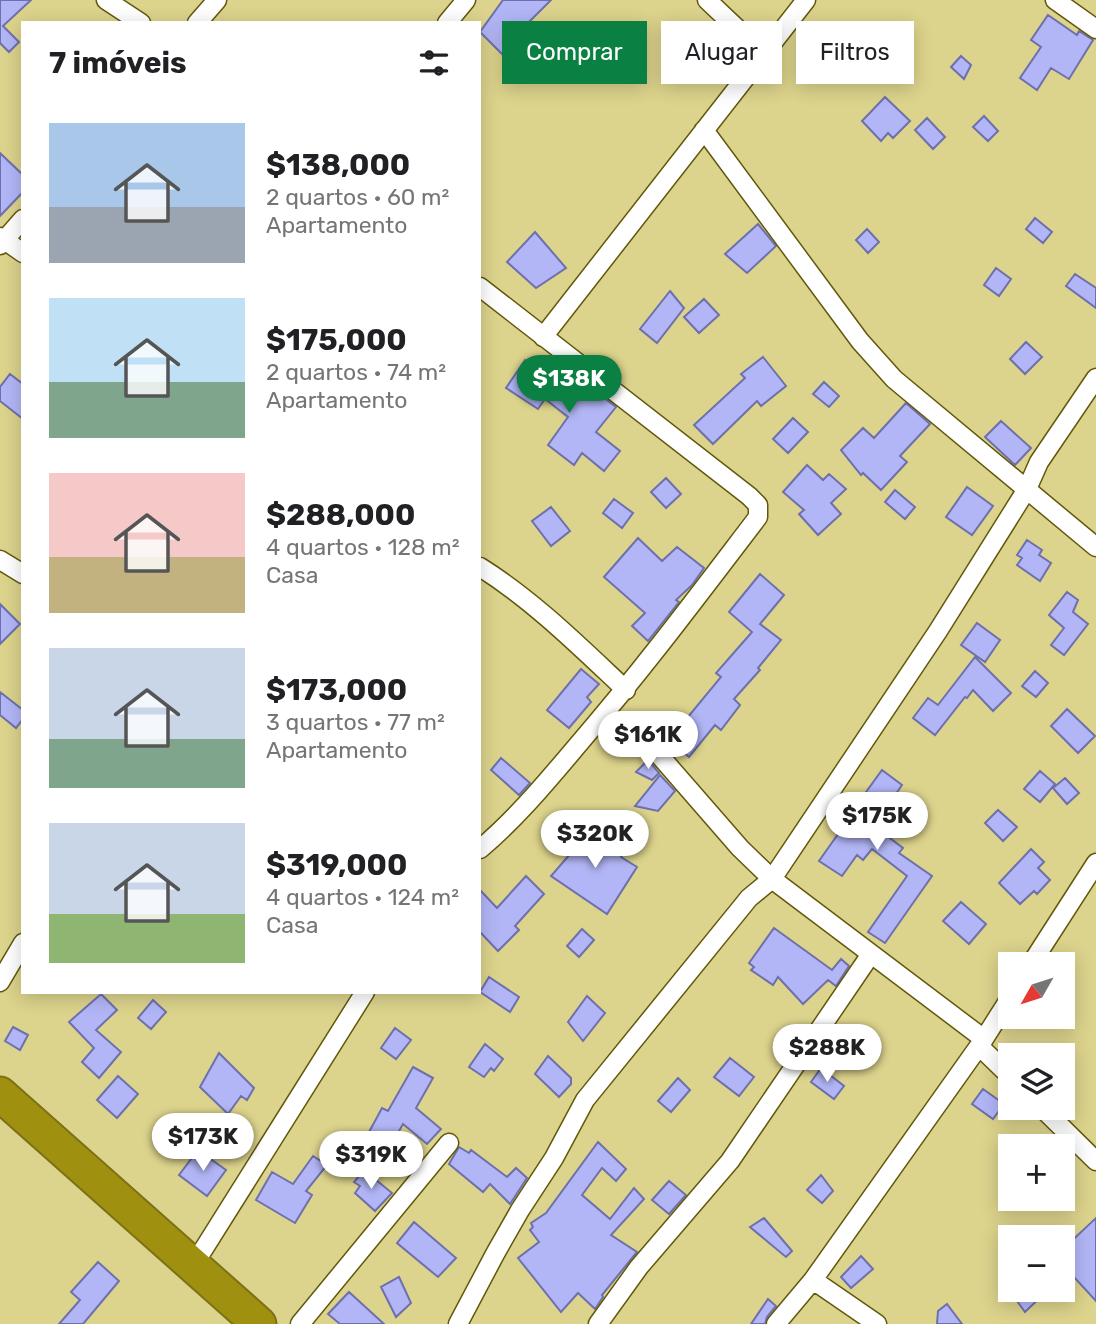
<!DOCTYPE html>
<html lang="pt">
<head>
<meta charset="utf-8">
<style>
	:root { --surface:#fff; --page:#f6f6f6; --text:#202124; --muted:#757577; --accent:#0b8043 }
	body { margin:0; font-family:Rubik,sans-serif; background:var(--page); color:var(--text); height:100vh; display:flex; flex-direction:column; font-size:26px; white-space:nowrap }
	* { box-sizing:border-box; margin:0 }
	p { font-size:23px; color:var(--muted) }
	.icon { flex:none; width:38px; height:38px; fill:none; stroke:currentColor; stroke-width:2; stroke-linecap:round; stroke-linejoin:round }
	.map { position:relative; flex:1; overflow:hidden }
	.side { position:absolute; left:21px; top:21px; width:460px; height:973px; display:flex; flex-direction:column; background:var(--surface); border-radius:0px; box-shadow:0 4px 18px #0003 }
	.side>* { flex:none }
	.banner { position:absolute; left:502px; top:21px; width:488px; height:63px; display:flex; gap:14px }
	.needle { width:46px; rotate:231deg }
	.fabs { position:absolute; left:998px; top:952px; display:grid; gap:14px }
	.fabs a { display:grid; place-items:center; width:77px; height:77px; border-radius:0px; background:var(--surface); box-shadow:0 4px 18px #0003; font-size:35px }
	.price { position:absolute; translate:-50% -60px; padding:0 16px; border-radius:24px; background:#fff; color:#222; font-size:23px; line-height:46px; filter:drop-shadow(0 2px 4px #0008) }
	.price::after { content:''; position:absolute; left:50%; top:42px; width:21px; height:16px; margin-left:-10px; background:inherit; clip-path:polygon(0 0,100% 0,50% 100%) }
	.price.on { background:var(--accent); color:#fff }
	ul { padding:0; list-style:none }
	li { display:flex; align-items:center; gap:21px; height:175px; padding:0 28px }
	li span { display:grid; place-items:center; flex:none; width:196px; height:140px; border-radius:0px; color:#555 }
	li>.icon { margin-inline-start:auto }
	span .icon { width:84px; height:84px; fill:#fffc; stroke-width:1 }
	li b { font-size:30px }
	h2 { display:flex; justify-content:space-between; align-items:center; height:84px; padding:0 28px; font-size:30px }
	.pill { padding:0 24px; border-radius:0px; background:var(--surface); box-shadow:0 4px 18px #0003; font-size:24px; line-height:63px }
	.pill.on { background:var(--accent); color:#fff }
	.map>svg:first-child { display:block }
	.building { fill:#b2b6f6; stroke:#6e70ab; stroke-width:2 }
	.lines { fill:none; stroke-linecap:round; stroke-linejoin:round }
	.street-casing { stroke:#61580a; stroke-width:21 }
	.highway-casing { stroke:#7c7114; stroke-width:37 }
	.street { stroke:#fff; stroke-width:18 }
	.highway { stroke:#9f9010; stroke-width:33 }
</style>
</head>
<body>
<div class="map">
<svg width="1096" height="1324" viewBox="0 0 1096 1324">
	<rect width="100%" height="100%" fill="#dcd38c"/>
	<!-- building -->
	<path class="building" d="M0,0H31L3,26L19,42L9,52L0,43Z
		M503,0H551L527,24L539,34L509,61L480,32Z
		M1048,15L1077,35L1079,31L1093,40L1069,79L1051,68L1037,90L1020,78L1041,47L1031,40Z
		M615,39L642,55L629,78L597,57Z
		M961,56L971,65L964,79L951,67Z
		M885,97L910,121L893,138L888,133L881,141L862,121Z
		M984,116L998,131L988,141L973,127Z
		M927,118L945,137L933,149L915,130Z
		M0,153L23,175V192L0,216Z
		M1035,218L1052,232L1043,243L1026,229Z
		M758,224L776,246L747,273L725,254Z
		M867,229L879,242L868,253L856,240Z
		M535,232L566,268L536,288L507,262Z
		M996,268L1011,279L999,296L984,285Z
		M1075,274L1096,288V308L1066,286Z
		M670,291L684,308L657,343L640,329Z
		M704,299L719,315L699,333L684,317Z
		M1026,342L1042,357L1025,374L1010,359Z
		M763,357L786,386L761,406L757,401L713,444L694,425L745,378L741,374Z
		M525,360L539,369L541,365L559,377L554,385L578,400L589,386L616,407L596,432L620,451L604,471L582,453L574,465L548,445L568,417L545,399L538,409L506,388Z
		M10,374L23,384V419L0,401V387Z
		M824,382L839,396L829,407L813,394Z
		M906,403L930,424L900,456L907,462L881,490L863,473L861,475L841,450L863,428L874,438Z
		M793,418L808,432L788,453L773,439Z
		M1001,421L1031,448L1015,465L985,437Z
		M807,465L823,480L829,474L846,489L831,503L841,514L818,535L799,514L804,510L783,492Z
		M666,478L681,494L666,508L651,492Z
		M967,487L993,506L972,535L946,517Z
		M895,490L915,507L905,519L885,502Z
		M614,499L633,513L622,528L603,513Z
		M551,507L570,531L551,546L532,521Z
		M638,538L662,561L677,547L704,568L692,585L676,600L679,602L648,641L632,626L645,613L604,577Z
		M1027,540L1042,550L1039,555L1051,563L1040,581L1017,565L1022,558L1017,555Z
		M760,574L784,595L760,624L781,640L758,668L760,670L734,699L740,705L721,730L715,725L689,757L669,740L721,677L716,673L752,632L729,612Z
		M1067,592L1078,600L1073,612L1088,624L1064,655L1051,645L1064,628L1049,615Z
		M0,604L20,624L0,644Z
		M977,623L1000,640L985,662L961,645Z
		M975,657L1011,693L993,711L973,690L967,698L965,697L935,735L913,718L928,698L938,705Z
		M581,669L599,684L587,697L591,702L569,728L547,710Z
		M1035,671L1048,683L1036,697L1022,686Z
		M0,692L23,710V719L16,728L0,715Z
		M1067,709L1095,736L1078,753L1051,726Z
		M501,758L530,783L519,795L491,770Z
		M648,760L659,773L652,780L636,772Z
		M882,770L902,785L874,826L903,848L899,853L932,876L885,943L868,932L907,876L872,849L863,860L857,855L842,876L819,861L843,827L839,824L851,808L853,810Z
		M1040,771L1055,784L1040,802L1024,789Z
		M660,775L675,791L658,811L635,806Z
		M1065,778L1079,793L1067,804L1053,788Z
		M998,810L1017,827L1003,841L985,823Z
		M586,825L623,854L621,857L637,867L607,914L551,876L571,853L567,849Z
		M1031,849L1044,862L1038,868L1050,880L1037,894L1034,891L1020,904L999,883Z
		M526,876L544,894L515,926L519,930L498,951L480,932V890L497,908Z
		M961,902L986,924L969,944L943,921Z
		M774,928L832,970L841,959L849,966L836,986L828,980L803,1004L778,977L773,985L751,970L754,967L749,963Z
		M582,929L594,940L579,957L567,946Z
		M489,977L519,997L510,1012L480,992Z
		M101,994L117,1010L96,1030L121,1052L99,1078L82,1062L94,1048L69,1022Z
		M587,996L605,1013L583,1041L568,1022Z
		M153,1000L166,1012L151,1029L138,1018Z
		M13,1027L28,1035L20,1050L5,1041Z
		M395,1028L411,1040L396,1059L381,1048Z
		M485,1044L503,1059L494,1071L491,1068L484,1077L469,1067Z
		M219,1053L254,1088L247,1100L241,1096L228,1114L200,1087Z
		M548,1056L571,1078V1084L559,1097L535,1074Z
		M730,1058L754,1077L739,1096L714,1077Z
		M413,1067L433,1078L416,1108L441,1129L427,1144L403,1124L390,1147L368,1134L382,1108L388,1111Z
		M821,1068L844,1086L834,1099L811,1082Z
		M118,1076L138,1094L117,1118L97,1100Z
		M678,1078L690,1090L671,1112L658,1101Z
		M983,1089L1004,1104L993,1119L972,1104Z
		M598,1142L626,1169L616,1181L602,1168L582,1195L610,1219L634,1188L644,1199L611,1235L637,1252L602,1295L603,1297L595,1309L578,1293L561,1312L518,1258L539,1242L530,1230L533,1227L531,1223L546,1213Z
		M459,1147L469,1153L471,1150L507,1177L516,1168L527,1178L510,1204L490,1184L483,1192L449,1164Z
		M198,1150L226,1170L207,1196L179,1175Z
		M313,1156L327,1165L306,1191L312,1195L295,1223L256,1200L272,1172L293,1184Z
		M364,1170L392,1193L375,1211L355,1193L360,1186L354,1182Z
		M821,1175L833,1191L822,1203L807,1190Z
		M669,1181L686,1195L669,1214L652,1200Z
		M764,1218L792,1251L786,1257L750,1227Z
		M1096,1218V1301L1062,1264V1250Z
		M414,1222L456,1258L438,1277L397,1243Z
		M861,1256L873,1269L851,1288L841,1277Z
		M98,1262L119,1281L83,1324H59L80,1300L71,1292Z
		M399,1277L411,1303L396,1317L381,1287Z
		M1009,1290H1048L1025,1312Z
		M349,1292L384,1324H340L328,1314Z
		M768,1299L776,1306L767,1317L765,1324H751Z
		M947,1304L962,1324H937L938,1311Z"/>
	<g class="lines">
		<defs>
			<path id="street" d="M106,0L141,23
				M707,0L765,55
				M1055,0L1096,29
				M197,23L217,0
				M447,23L466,0
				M704,130L860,341L894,379L1096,547
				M0,237L23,253
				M0,245L23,219
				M480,287L749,496L758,505V517C700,593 644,668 582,740C549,779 518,817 480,849
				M543,337L806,0
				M0,560L23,574
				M480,567C534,601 579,646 626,690
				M605,714L653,748L740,848L772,879L984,1039
				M1031,964L1096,863
				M0,982L23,943
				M979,1046L1010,1076
				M1042,1108L1096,1161
				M193,1266L365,992
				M813,1280L877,1324
				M300,1324L449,1143
				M458,1324L495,1254L520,1210L554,1158L585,1100L749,898L772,879L938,631L1027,489L1039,462L1096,378
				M598,1324L639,1267L730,1161L871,954
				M776,1324L813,1280L984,1039L1010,998"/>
			<path id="highway" d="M0,1094L259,1324"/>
		</defs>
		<!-- street casing -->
		<use href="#street" class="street-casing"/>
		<!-- highway casing -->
		<use href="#highway" class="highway-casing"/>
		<!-- street -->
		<use href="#street" class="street"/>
		<!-- highway -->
		<use href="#highway" class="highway"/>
	</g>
</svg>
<div class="fabs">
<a><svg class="needle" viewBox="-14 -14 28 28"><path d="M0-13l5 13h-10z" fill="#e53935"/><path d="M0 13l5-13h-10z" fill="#757577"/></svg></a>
<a><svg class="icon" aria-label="layers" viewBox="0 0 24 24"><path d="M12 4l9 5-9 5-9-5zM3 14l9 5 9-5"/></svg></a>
<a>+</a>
<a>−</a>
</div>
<b class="price on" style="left:569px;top:415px">$138K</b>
<b class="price" style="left:648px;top:771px">$161K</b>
<b class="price" style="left:877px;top:852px">$175K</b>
<b class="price" style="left:595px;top:870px">$320K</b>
<b class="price" style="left:827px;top:1084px">$288K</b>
<b class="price" style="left:203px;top:1173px">$173K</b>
<b class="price" style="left:371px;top:1191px">$319K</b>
<div class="banner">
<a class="pill on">Comprar</a>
<a class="pill">Alugar</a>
<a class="pill">Filtros</a>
</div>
<section class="side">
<h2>7 imóveis<svg class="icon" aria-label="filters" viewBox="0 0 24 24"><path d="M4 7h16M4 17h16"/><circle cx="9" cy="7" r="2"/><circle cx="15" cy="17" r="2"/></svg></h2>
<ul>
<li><span style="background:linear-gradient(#a9c7e8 60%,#9aa5b1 0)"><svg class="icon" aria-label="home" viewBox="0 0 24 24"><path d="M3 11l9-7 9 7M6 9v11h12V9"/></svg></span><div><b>$138,000</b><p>2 quartos · 60 m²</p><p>Apartamento</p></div></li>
<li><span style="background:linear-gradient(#bfe0f5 60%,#7fa58c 0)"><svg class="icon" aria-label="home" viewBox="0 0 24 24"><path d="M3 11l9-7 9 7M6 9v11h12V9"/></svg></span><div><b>$175,000</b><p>2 quartos · 74 m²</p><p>Apartamento</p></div></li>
<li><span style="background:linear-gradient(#f6c9c9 60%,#c2b280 0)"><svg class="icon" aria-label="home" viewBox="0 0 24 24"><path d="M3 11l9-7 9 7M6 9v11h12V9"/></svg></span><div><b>$288,000</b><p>4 quartos · 128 m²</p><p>Casa</p></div></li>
<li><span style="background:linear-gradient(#c9d6e8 65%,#7fa58c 0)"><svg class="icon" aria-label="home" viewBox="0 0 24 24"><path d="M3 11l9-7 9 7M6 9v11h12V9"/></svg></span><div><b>$173,000</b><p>3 quartos · 77 m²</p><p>Apartamento</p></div></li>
<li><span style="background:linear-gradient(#c9d6e8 65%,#8fb573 0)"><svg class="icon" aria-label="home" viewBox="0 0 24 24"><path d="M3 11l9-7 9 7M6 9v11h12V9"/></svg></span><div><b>$319,000</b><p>4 quartos · 124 m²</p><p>Casa</p></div></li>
</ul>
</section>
</div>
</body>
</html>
